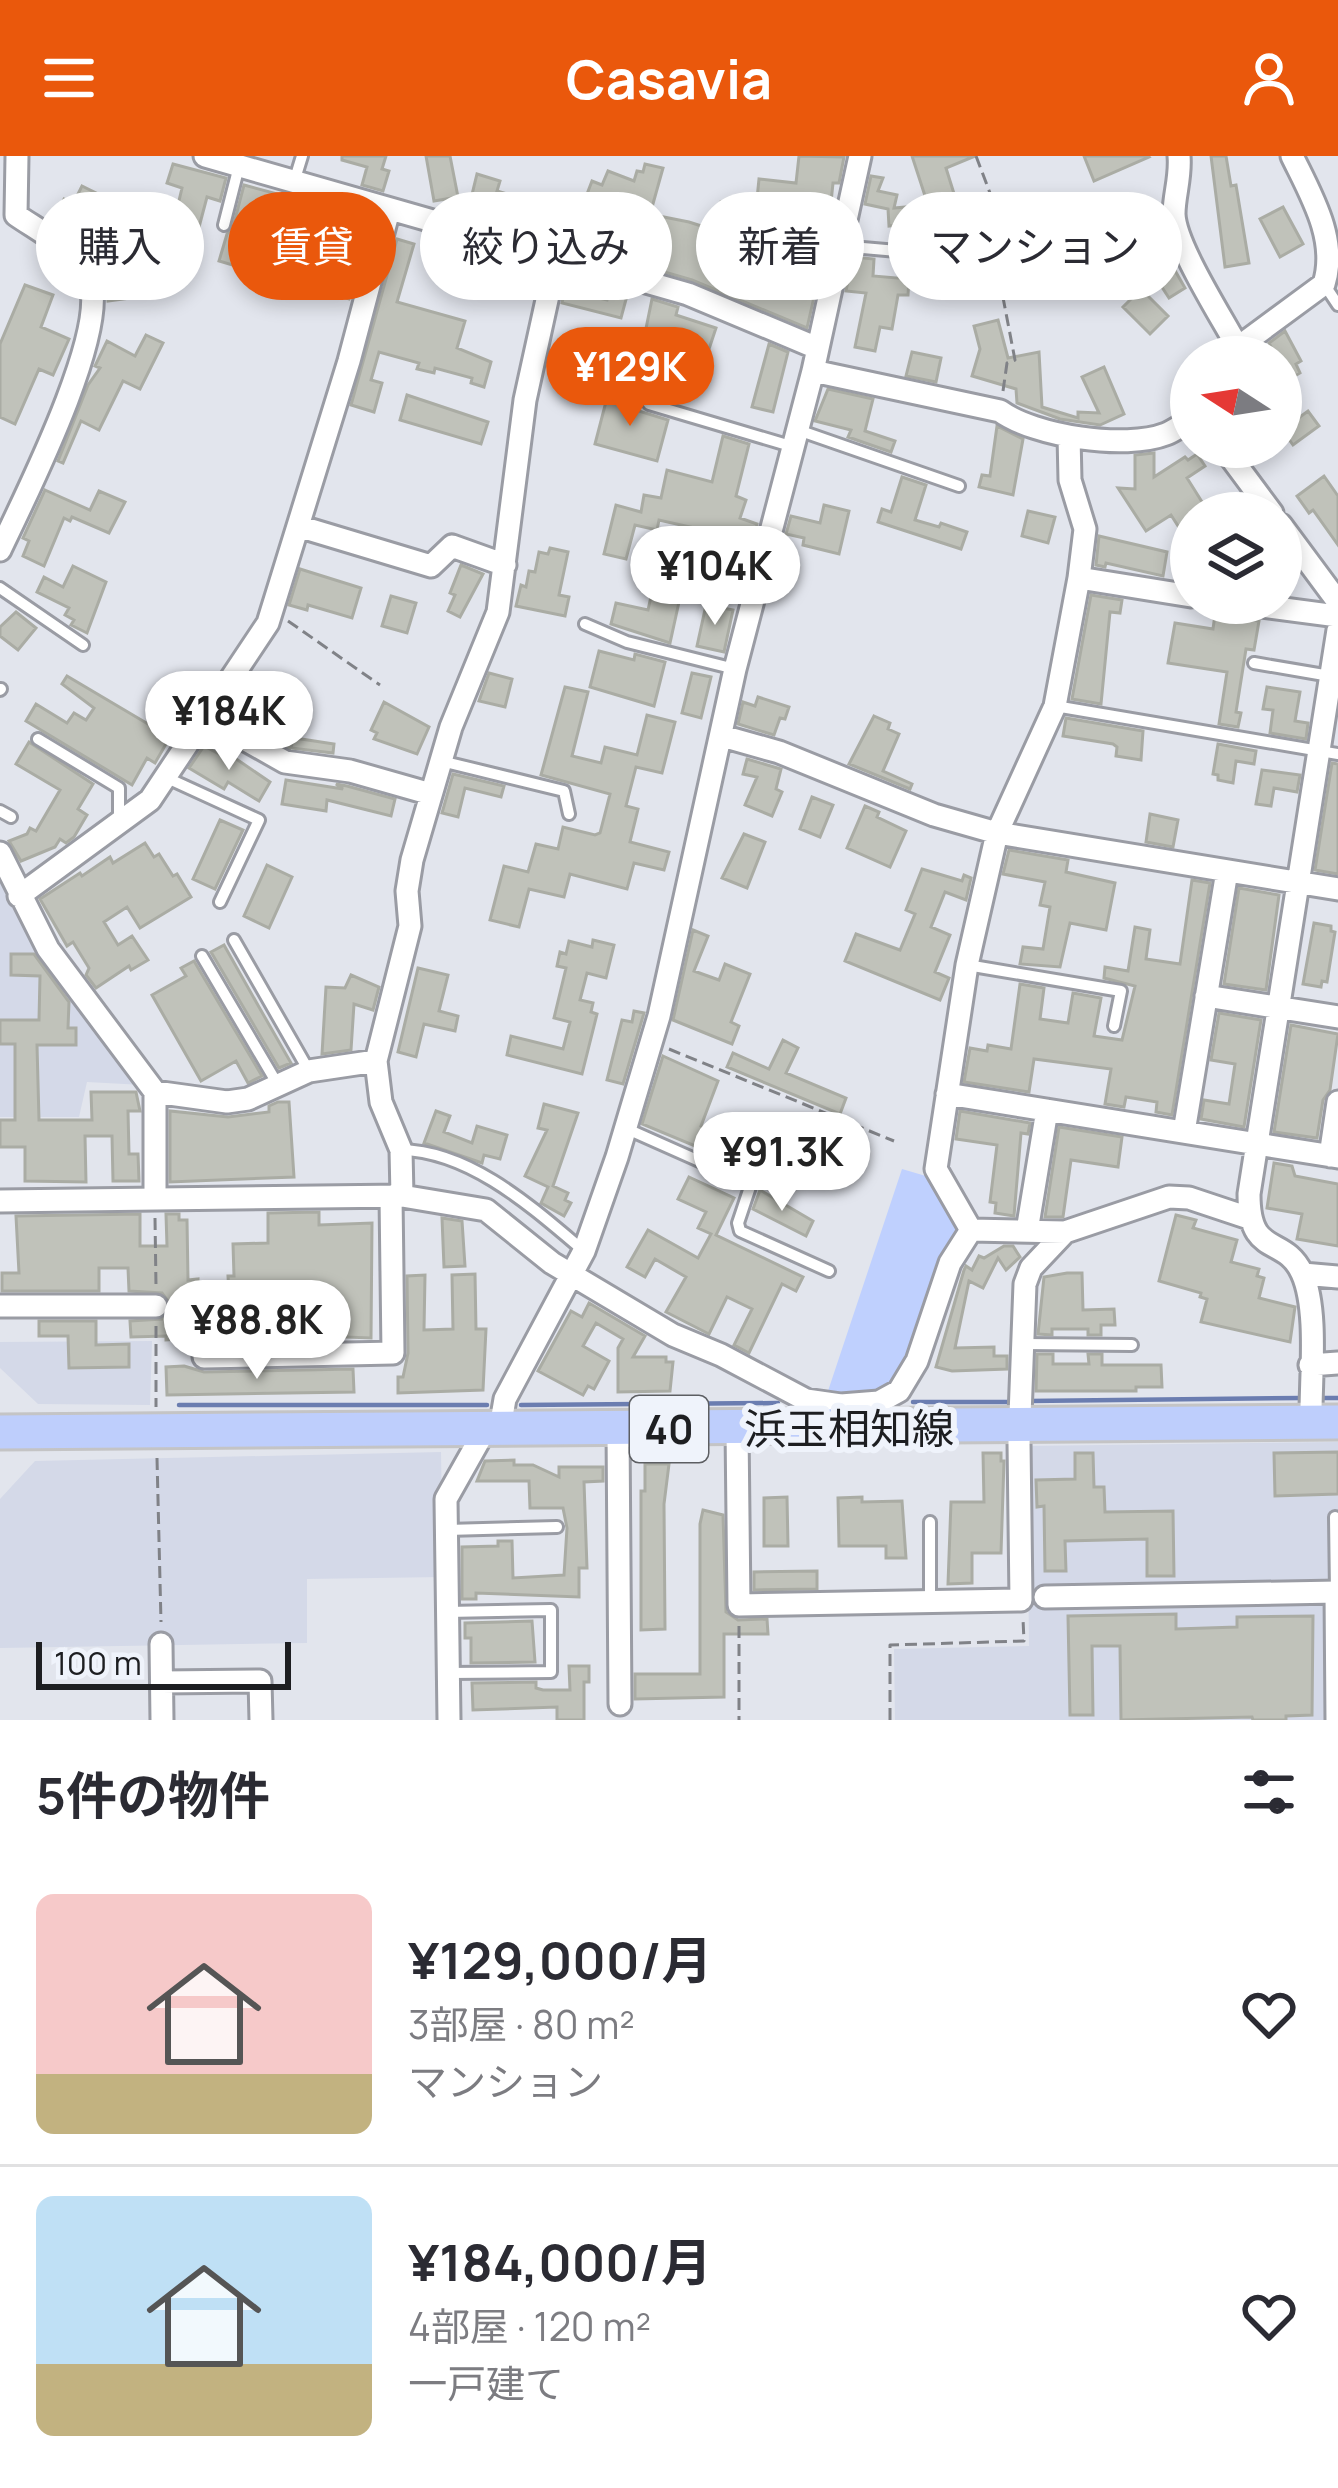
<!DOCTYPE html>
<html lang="ja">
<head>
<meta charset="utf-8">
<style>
	:root { --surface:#fff; --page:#f7f7f7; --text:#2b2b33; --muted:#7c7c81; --line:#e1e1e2; --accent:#ea580c }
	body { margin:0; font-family:Manrope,"Noto Sans JP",sans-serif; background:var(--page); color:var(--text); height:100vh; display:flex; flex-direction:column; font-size:45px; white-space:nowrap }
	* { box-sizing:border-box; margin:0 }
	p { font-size:39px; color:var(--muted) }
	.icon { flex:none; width:66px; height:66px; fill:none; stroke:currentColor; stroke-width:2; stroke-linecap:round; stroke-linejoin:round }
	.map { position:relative; height:1564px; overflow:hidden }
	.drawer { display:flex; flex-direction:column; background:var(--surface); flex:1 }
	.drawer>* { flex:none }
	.hud { position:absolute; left:36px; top:36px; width:1266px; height:108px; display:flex; gap:24px }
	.needle { width:78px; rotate:282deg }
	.tools { position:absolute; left:1170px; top:180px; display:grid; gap:24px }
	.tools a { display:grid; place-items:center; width:132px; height:132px; border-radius:50%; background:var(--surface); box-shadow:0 6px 18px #0003; font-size:60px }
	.scale { position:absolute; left:36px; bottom:30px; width:255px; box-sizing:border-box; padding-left:12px; border:6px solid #1d1e21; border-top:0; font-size:33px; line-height:42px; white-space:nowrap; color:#1d1e21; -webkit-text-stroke:9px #eff3fb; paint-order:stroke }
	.price { position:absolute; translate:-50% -102px; padding:0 27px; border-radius:42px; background:#fff; color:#222; font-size:39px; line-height:78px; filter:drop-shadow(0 3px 6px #0008) }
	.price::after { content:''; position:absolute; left:50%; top:72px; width:36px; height:27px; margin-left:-18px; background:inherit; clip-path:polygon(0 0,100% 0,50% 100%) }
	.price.active { background:var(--accent); color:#fff }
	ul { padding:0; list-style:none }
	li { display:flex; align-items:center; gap:36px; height:300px; padding:0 36px }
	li+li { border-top:3px solid var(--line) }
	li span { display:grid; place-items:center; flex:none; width:336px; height:240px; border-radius:18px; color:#555 }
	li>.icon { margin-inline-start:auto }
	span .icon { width:144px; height:144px; fill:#fffc; stroke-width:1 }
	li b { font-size:51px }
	h2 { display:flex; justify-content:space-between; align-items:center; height:144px; padding:0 36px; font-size:51px }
	.chip { padding:0 42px; border-radius:54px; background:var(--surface); box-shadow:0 6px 18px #0003; font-size:42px; line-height:108px }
	.chip.active { background:var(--accent); color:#fff }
	header { display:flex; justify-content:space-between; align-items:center; height:156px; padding:0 36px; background:var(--accent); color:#fff; font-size:54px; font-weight:700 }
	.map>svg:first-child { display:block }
	.built { fill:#d4d9e8 }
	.green { fill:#bfd0fe }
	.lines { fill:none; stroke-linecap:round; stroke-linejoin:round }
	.stream { stroke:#6b7db0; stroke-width:4.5 }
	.building { fill:#c0c2ba; stroke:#aaaca4; stroke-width:3; fill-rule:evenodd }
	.lane-casing { stroke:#9a9ca4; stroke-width:16 }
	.street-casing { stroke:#9a9ca4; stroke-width:27 }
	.primary-casing { stroke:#c4c4c5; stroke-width:39 }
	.path { stroke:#808287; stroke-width:3; stroke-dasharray:12 6; stroke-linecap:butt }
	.lane { stroke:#fff; stroke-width:10 }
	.street { stroke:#fff; stroke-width:21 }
	.primary { stroke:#becefc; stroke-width:33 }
	.labels { text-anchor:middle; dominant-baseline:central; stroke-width:12; stroke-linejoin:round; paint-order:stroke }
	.shield { fill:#eff3fb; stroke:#5c5e62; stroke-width:3 }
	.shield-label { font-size:39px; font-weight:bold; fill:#1d1e21 }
	.street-label { font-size:42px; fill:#1d1e21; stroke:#eff3fb }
</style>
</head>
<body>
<header><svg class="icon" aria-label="menu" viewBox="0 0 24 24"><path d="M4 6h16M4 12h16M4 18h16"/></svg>Casavia<svg class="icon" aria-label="person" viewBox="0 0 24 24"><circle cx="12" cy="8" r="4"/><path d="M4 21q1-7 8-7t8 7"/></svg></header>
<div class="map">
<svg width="1338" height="1564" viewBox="0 0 1338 1564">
	<rect width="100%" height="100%" fill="#e2e5ed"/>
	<!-- built -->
	<path class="built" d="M0,712L18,758L143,929L87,926L79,961H0Z
		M152,1185L150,1249L38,1248L0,1212V1186Z
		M1338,1286V1564H895L894,1493L1029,1490L1027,1290Z
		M441,1296L443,1421L307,1423V1487L0,1492V1343L35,1305Z"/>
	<!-- green -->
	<path class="green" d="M902,1013L936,1023L965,1074L913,1199L886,1235L826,1241Z"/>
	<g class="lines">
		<!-- stream -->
		<path class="stream" d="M1320,1242H1338
			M1029,1245L1302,1242
			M913,1246H1011
			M655,1248L778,1247
			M179,1249H487
			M521,1249L639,1248"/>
	</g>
	<!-- building -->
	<path class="building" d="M342,0H386L382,13L389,15L383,35L362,29L367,11L342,4Z
		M426,0H450L458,41L434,45Z
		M799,0L844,1L839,27H833L830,56L787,51L774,92L822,106L807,172L692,124L568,88L592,25L602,29L608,15L634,25L637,15L643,16L645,8L663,12L651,55L613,45L611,51L604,48L590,89L647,104L659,60L689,66L714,74L704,113L723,118L721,124L746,130L758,96L743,92L749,74L717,68L721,46L756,53L759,23L796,27Z
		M912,0H975L946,12L956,44L950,46L957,78L936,83L931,65L889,70L888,53L865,48L871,20L883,22L878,35L897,39L894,52L928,49Z
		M1084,0H1148L1149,1L1094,25Z
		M1211,0H1226L1231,30L1236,29L1249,107L1225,111Z
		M173,8L226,22L220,45L207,41L198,75L193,74L189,89L184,87L182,95L168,91L182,32L167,27Z
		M477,18L500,25L497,35L532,45L524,75L505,70L509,55L484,48L479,63L467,59Z
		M244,29L367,62L349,125L354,126L349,143L219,105L227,78L233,71ZM254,58L313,76L308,105L274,99L276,94L246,85Z
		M82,30L98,38V43L77,83L53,64L64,43L73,48Z
		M1283,51L1303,88L1280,101L1260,63Z
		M397,83L414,88L397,146L465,165L457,192L491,206L484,231L471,227L472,222L435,212L434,217L417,213L419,207L379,196L371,224L382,227L374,256L351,249Z
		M127,86L129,103H134L138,141L108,145L102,89Z
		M1161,90L1185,132L1169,142L1143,102Z
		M853,101L874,103L873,120L909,123L908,139H898L892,173L880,171L875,195L855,191L866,137L846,135Z
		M568,119L586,124L582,138L607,144L610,131L628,136L621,162L562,147Z
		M25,129L53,139L41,171L69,183L53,219L39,213L15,268L0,261V188Z
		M1141,133L1168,160L1150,178L1123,151Z
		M652,143L678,151L676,159L716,172L705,205L665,192L662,203L641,197Z
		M998,164L1008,202L1039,196L1042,251L1078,262V256L1099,257L1082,221L1104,211L1124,258L1100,269L1060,263L1017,247L1016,233L972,220L980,193L974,170Z
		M1285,175L1301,205L1296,208L1300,217L1281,228V201H1276L1269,187Z
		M146,179L163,187L140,233L123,225L99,274L81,265L63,307L58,305L88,229L100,212L95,210L107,185L135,200Z
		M769,188L788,196L773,256L752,251Z
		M912,196L941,202L936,226L906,220Z
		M828,233L873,243L865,275L895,285L891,296L848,281L851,274L815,265Z
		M609,234L629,239L626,251L668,264L657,305L595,288Z
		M407,239L488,266L481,288L400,264Z
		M1281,248L1293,266L1308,255L1319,270L1293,289L1281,272Z
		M997,270L1023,283L1013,339L979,331L982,319L990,320Z
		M723,280L749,288L736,340L746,344L740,362L757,368L740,433L672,415L676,396L737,410L743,383L659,364L657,374L635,369L626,403L604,398L616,349L641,356L644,339L661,342L667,314L712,326Z
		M1154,297V321L1185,301L1188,304L1197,298L1205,310L1187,322L1209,357H1191V365L1180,373L1171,359L1146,375L1118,332L1135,333V299Z
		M1324,320L1338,340V389L1313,354L1309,357L1297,340Z
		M902,321L926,329L915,364L939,371L941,367L967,376L961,393L878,366L882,353L891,356Z
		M45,334L90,354L99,335L125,346L109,377L72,361L70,365L64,362L44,410L23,400L29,385L23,382Z
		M824,349L849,355L839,398L803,389L804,382L786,378L791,360L820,367Z
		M1028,355L1055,361L1048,387L1022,380Z
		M1099,380L1167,396L1163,420L1106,407L1105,411L1096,409Z
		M550,392L568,396L559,439L569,441L565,460L516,450L521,429L526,431L529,415L535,416L539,396L548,398Z
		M461,409L483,418L460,461L448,455L455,439L450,437Z
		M73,410L106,426L87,477L71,469L74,464L65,459L69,452L37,436L44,421L63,431Z
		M300,413L361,432L352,462L308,449L307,454L289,449Z
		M652,436L679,446L670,487L611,468L616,447L648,454Z
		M1091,439L1122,444L1120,457L1110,456L1101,548L1072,543Z
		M391,440L416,447L407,477L382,470Z
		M706,449L733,454L724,496L697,490Z
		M1216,451L1225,452L1236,462L1259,465L1254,494L1246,493L1236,556L1241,557L1238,571L1219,568L1227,516L1168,507L1175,467L1213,473Z
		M16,456L36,472L18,494L0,480V471Z
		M599,495L634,504L635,498L665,506L654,550L590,531Z
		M489,517L512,523L505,551L479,545Z
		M692,517L711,521L701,562L682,557Z
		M67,520L170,581L155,607L147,602L132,629L26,565L36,548L67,567L74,557L86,564L94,552L62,528Z
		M245,529L250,533L248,536L301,572L295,582L334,588L333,597L291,592L292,588L290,592L228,554Z
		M565,531L588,536L572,600L601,607L605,591L637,599L647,559L675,566L662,617L636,611L626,650L638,653L630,686L669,696L664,714L634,707L627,733L570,718L564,741L529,733L519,771L490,764L504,710L528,716L536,688L558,693L563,671L595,679L600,677L610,638L541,619Z
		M1267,531L1300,536L1295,565L1308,567L1306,583L1270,577L1273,554L1263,553Z
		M758,541L789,551L785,563L780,562L774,579L738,568L743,546L755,550Z
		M384,546L429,571L417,598L374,583L377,577L371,574Z
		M874,560L890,567L888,573L899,578L883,615L912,628L910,633L849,608Z
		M1066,562L1143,575L1141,604L1116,600L1117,591L1113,588L1063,580Z
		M29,586L93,628L78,653L87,659L74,681L66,687L60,683L55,691L21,705L9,685L27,678L30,672L36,675L60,634L16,608Z
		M1218,588L1256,595L1254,608L1236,605L1233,627L1218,624V619L1213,618Z
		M204,590L223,600L226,596L270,626L259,645L228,626L224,633L189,612Z
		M747,603L781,613L776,633L782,636L772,660L745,649L757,621L743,618Z
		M1332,607L1338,608V718L1315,714Z
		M1262,614L1300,619L1297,636L1274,632L1271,650L1256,648Z
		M453,618L504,630L501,641L465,632L458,661L442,657Z
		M286,624L343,633L336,628L347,630L395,643L391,660L327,644L326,655L282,648Z
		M812,641L833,649L820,681L800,673Z
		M865,650L879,656L877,661L906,675L890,711L847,692Z
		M1150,658L1178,664L1173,691L1146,686Z
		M220,664L243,674L215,733L193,723Z
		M744,678L765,686L747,732L722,722Z
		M145,687L154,701L159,698L173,720L177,718L191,741L140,772L127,751L104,766L118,789L132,780L148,804L131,814L129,810L96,832L86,819L89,812L73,786L67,790L40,743L80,717L82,720L110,701L113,707Z
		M1009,694L1068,704L1066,716L1115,727L1106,774L1070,767L1060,811L1020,808L1023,791L1043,793L1050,751L1040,749L1045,726L1003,718Z
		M267,709L292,721L269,772L244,760Z
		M922,713L962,725L964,719L971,722L966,744L945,736L931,771L950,779L935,816L949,822L940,844L845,805L856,778L900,794L915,758L906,754Z
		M1192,724L1210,727L1172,959L1156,956L1157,946L1126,941L1124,951L1105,948L1111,913L1034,903L1029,936L964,926L970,892L987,895L988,889L1011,893L1020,828L1044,832L1040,863L1068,867L1073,837L1101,842L1094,880L1122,884L1135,830L1104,822L1105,811L1128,815L1135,771L1150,774L1146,803L1180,808Z
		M1239,732L1279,739L1266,834L1224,828Z
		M1314,767L1331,770V775L1335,776L1327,826L1322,825L1321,831L1303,828Z
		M693,774L708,780L694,815L719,824L725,808L750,818L731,866L739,870L732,888L673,864Z
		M593,784L614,789L606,822L587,817L580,844L593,847L591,856L597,858L582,918L507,899L511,880L563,893L570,866L554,862L566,812L557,810L560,796L566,798L569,785L592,791Z
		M224,789L259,851L291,907L279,912L211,796Z
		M11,798H34L69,846L68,872H76V889H37L39,964H92L91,936H136L140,955H128L129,998H138L139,1025H113L112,980H85L86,1026L25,1025V991H0V964H15V888H0V864H39L40,820L11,819Z
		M194,805L262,920L248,927L236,905L201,925L152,839L186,820L181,812Z
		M418,812L448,819L439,855L458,860L455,875L424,868L416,901L398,896Z
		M351,819L379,831L373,854L354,848L351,894L322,898L326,831L345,832Z
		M634,855L644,857L623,928L607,924L622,864L632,866Z
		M1219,857L1261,864L1244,971L1201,963L1204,944L1229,948L1235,908L1211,904Z
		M1291,869L1338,878L1330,934L1323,944L1317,982L1274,976Z
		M783,884L798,892L786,917L846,942L840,958L727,911L733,897L769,913Z
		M663,900L718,925L701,970L732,986L724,1002L642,968Z
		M278,946H289L294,1021L170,1026V955L228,961L269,956V950Z
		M544,948L578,957L553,1030L568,1037L565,1044L571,1047L564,1060L541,1047L548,1031L525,1020L547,974L538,972Z
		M436,955L450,960L444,976L472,987L477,970L507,979L500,1003L484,999L482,1007L424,987Z
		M960,955L1030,967L1028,978L1021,977L1014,1060L995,1057L996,1047L990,1046L997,989L956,983Z
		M1059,971L1122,981L1118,1011L1071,1004L1063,1061H1045Z
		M1274,1007L1292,1010L1295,1020L1338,1028V1090L1297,1083L1302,1058L1267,1052Z
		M689,1021L734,1042L716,1079L803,1121L796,1135L782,1128L749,1197L734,1189L752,1153L727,1141L709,1178L666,1156L686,1121L655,1103L645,1121L627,1111L648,1074L698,1102L711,1078L698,1072L706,1056L678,1043Z
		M760,1034L813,1065L806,1080L753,1053Z
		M319,1056V1069L372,1067L371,1182L294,1179V1184H276V1180H242V1139H229L228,1120H234L233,1088L268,1087V1057Z
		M140,1058V1090H167L166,1058H179V1064H187L188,1124L198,1123V1133H215L216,1181L166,1184V1180L131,1181L130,1165L162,1163L171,1149L162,1137L129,1135L128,1112H99V1135H2V1117H19L16,1060Z
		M1176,1059L1196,1064L1193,1072L1237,1084L1231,1106L1259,1113L1257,1120L1264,1122L1259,1142L1295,1151L1290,1186L1201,1166L1207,1143L1200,1141L1201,1137L1159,1125Z
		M442,1062L462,1065L465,1110L444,1111Z
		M1004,1090H1013L1020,1101L1006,1114L998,1102L983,1132L969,1125L955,1192L994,1191V1200H1007V1213L952,1215L936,1211L964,1114L966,1110L972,1114L979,1100L984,1102Z
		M1067,1117H1082L1083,1154L1114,1153L1115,1169H1101V1179H1088V1173H1052V1179L1038,1178L1044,1121Z
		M475,1118L476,1173H486L483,1234L398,1237V1221H403L408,1197L407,1120L425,1119L424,1174L453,1173L452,1119Z
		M589,1147L645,1180L633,1201H666V1206H673L670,1235L618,1236V1192L623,1183L596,1167L583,1190L609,1205L594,1233L588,1230L583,1239L538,1215L571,1155L582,1161Z
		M39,1165H96V1189L129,1188V1211L69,1212L68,1180H39Z
		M1037,1198H1053V1208H1089L1088,1198H1102V1209H1161L1162,1231H1136V1235H1036Z
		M184,1210L204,1216L353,1213L354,1236L167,1239L166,1211Z
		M1338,1296V1338L1275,1340L1274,1297Z
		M983,1297H1001V1305H1004L1001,1397H972V1427L948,1428L951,1346H984Z
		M1075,1297H1093L1094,1331H1104L1105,1356L1173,1355L1174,1420H1147V1383L1065,1385L1066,1415H1045L1044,1350L1037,1351L1036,1324L1075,1323Z
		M514,1304V1309H533L559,1321V1311H603V1325L584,1326L587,1412H579V1441L476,1437V1443H462V1391L498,1390V1385H512L513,1422L564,1419L567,1372L563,1352H530L529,1325H477L485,1305Z
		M645,1308H669L664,1348L665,1473L641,1474V1335H645Z
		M787,1341L788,1390H764V1342Z
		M862,1341V1346L902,1345L906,1402H886V1390H839L838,1342Z
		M703,1354L723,1359L726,1456L738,1464L767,1463L768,1478H724V1541L635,1543V1518H700V1368Z
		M817,1415V1433L754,1434V1416Z
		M1176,1458V1473L1237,1471V1461L1313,1460L1312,1559L1286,1560V1564H1253L1252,1561L1121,1564L1120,1490H1092L1093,1559H1070L1068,1460Z
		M532,1465L535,1506L471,1507V1482H465V1467Z
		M569,1510H589V1526H584V1564H557V1551L473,1554L472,1527L536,1526V1532L543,1534H570Z"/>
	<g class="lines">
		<defs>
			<path id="lane" d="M294,26L302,0
				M224,69L239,10
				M840,90L943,99
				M1324,128L1338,149
				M599,222L638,231L649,248L794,291
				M798,274L959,330
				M0,432L83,489
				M585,468L627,486L735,513
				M1254,507L1330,520
				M0,534L1,533
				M1055,550L1338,598
				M38,583L119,632V666
				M441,605L564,635L569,658
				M165,621L259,664L220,746
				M0,655L11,661
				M234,784L309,915
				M202,800L278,929
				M967,809L1121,835L1114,870
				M625,972L751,1028L738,1067L740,1075L829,1115
				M401,994C471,995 534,1053 584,1095
				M1024,1188L1132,1189
				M1335,1361L1336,1436
				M930,1366V1446
				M447,1374L557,1371
				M447,1456L551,1454V1516L448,1517"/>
			<path id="street" d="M205,0L688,138L817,192
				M1179,0C1181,21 1174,39 1174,58C1175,89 1221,160 1237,190
				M1225,201L1324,128C1338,84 1311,39 1292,0
				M813,215L1000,255C1034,280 1125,294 1166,278C1174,275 1183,268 1191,264
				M1223,291L1272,357
				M1281,369L1338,446
				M298,370L431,410L452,390L505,409
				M0,394C25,341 108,177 90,126C79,95 42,77 16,59L17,0
				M1079,422L1191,440
				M1239,447L1338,460
				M205,561L285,606L350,615L431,638
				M722,580L779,596L934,659L997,677L1338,733
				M0,697L48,793L155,936V1042
				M19,740L150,644L268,467L349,205L389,54
				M1206,840L1338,861
				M155,936L227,946L248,943L309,915L376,905
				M947,938L1338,1001
				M1184,976L1227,715
				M1330,1000L1338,946
				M402,1040L401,994L381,946L376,905L410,770L407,735L412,704L451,571L498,456L525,244L556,103
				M0,1045L402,1040L486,1054L552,1107L673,1179L721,1199L806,1244L841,1249L879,1246L899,1235L917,1205L950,1107L971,1074
				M971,1074L936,1013L967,809L997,677L1055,550L1079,422L1085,373L1070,324L1069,280
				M971,1074L1065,1076L1169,1041L1189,1042L1249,1062
				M1027,1075L1047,954
				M1303,1118L1338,1121
				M0,1150H156
				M204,1201L393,1197L391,1040
				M1310,1209L1338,1207
				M1311,1267C1310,1226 1319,1154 1302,1117C1284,1078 1249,1103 1249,1038L1338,474
				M500,1272L505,1243L584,1095L617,1001L659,860L735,513L813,215L860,0
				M618,1273L620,1548
				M737,1273L739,1449L1021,1444L1019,1286L1025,1128L1031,1112L1065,1076
				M1336,1436L1337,1564
				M1045,1441L1338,1436
				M161,1488L162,1564
				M162,1526L260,1525L261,1564
				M449,1564L446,1343L486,1272"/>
			<path id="primary" d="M0,1276L1338,1266"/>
		</defs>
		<!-- lane casing -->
		<use href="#lane" class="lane-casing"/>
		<!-- street casing -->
		<use href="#street" class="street-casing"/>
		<!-- primary casing -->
		<use href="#primary" class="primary-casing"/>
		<!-- path -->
		<path class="path" d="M976,0L990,37L996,105L1015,204L1007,207L1003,235
			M288,465L380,529
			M669,893L894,985
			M155,1062L156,1131
			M156,1170V1251
			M157,1302L161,1466
			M739,1470V1564
			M890,1564V1489L1024,1485L1023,1463"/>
		<!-- lane -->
		<use href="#lane" class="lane"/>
		<!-- street -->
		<use href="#street" class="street"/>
		<!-- primary -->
		<use href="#primary" class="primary"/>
	</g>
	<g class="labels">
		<!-- shield labels -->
		<rect class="shield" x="630" y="1240" width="78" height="66" rx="9"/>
		<g class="shield-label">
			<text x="669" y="1273">40</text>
		</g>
		<!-- street labels -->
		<g class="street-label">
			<text x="849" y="1272">浜玉相知線</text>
		</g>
	</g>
</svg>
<div class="tools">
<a><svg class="needle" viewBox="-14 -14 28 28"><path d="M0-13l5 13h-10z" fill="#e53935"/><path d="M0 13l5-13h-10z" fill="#7c7c81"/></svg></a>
<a><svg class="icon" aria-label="layers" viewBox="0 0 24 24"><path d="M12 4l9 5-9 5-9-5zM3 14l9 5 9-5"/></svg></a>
</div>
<div class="scale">100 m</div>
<b class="price active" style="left:630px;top:273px">¥129K</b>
<b class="price" style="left:715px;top:472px">¥104K</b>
<b class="price" style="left:229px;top:617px">¥184K</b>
<b class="price" style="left:782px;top:1058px">¥91.3K</b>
<b class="price" style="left:257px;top:1226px">¥88.8K</b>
<div class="hud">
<a class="chip">購入</a>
<a class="chip active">賃貸</a>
<a class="chip">絞り込み</a>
<a class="chip">新着</a>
<a class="chip">マンション</a>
</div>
</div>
<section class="drawer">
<h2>5件の物件<svg class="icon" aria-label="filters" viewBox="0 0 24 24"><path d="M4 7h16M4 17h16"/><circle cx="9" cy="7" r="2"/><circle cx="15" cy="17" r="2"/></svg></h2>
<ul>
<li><span style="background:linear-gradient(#f6c9c9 75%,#c2b280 0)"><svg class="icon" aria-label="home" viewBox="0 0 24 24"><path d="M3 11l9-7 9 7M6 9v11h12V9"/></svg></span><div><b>¥129,000/月</b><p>3部屋 · 80 m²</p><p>マンション</p></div><svg class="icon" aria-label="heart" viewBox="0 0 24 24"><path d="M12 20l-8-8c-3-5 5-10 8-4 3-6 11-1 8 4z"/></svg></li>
<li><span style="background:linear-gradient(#bfe0f5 70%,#c2b280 0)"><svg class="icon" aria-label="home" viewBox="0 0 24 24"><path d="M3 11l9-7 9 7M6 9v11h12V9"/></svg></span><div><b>¥184,000/月</b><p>4部屋 · 120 m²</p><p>一戸建て</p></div><svg class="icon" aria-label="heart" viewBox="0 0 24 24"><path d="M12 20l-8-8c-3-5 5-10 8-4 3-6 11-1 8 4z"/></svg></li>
</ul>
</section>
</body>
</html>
